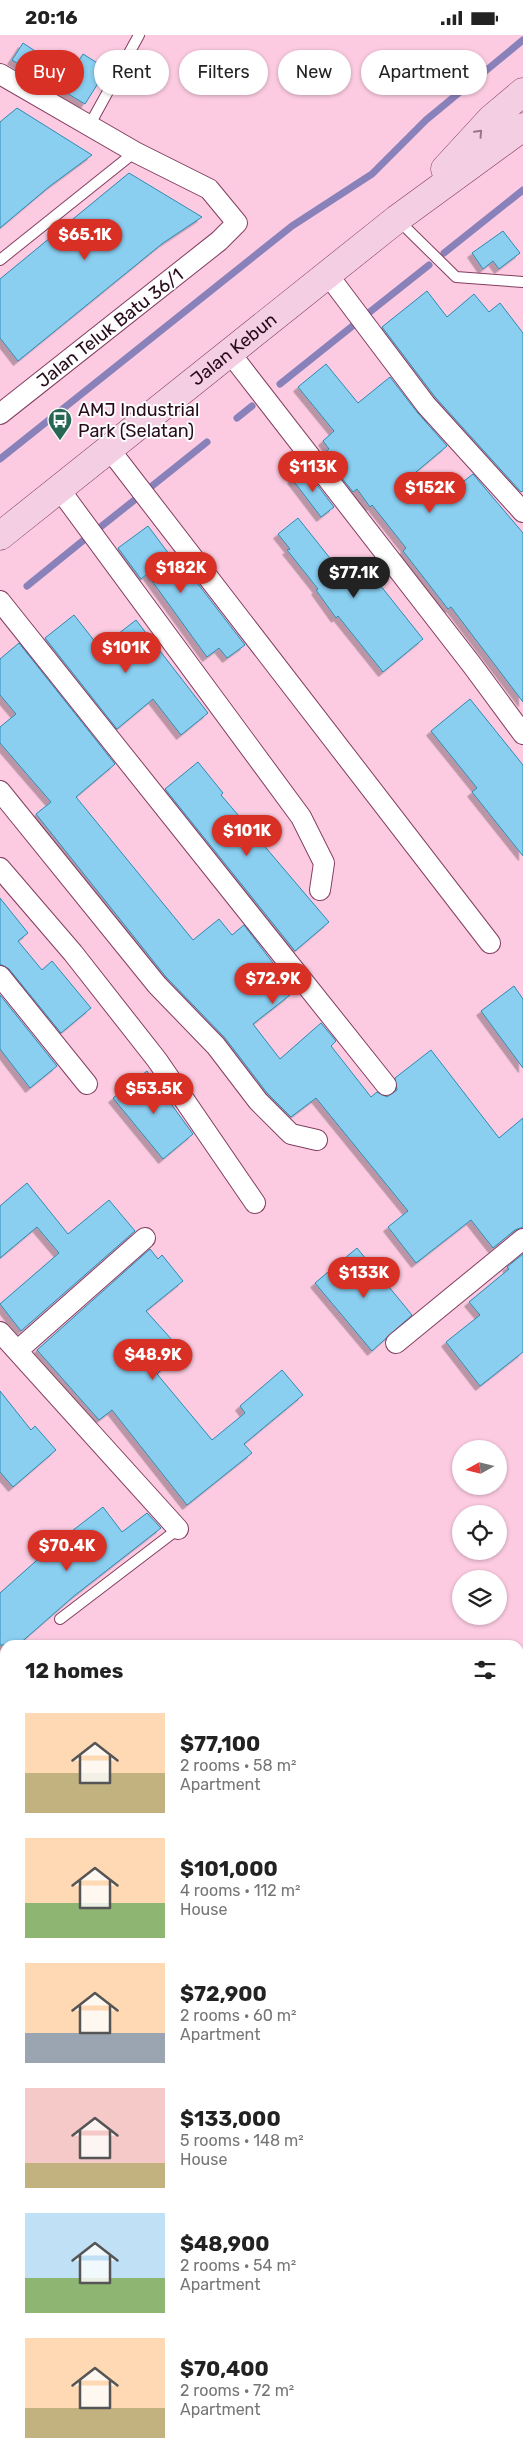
<!DOCTYPE html>
<html lang="en">
<head>
<meta charset="utf-8">
<style>
	:root { --surface:#fff; --page:#f2f2f2; --text:#222; --muted:#767676; --accent:#d93025 }
	body { margin:0; font-family:Rubik,sans-serif; background:var(--page); color:var(--text); height:100vh; display:flex; flex-direction:column; font-size:19px; white-space:nowrap }
	* { box-sizing:border-box; margin:0 }
	p { font-size:16px; color:var(--muted) }
	.icon { flex:none; width:28px; height:28px; fill:none; stroke:currentColor; stroke-width:2; stroke-linecap:round; stroke-linejoin:round }
	.map { position:relative; flex:1; overflow:hidden }
	.drawer { position:absolute; left:0px; top:1605px; width:524px; height:820px; display:flex; flex-direction:column; background:var(--surface); border-radius:15px 15px 0 0; box-shadow:0 1px 4px #0004 }
	.drawer>* { flex:none }
	.guide { position:absolute; left:15px; top:15px; width:494px; height:45px; display:flex; gap:10px }
	.needle { width:32px; rotate:262deg }
	.controls { position:absolute; left:452px; top:1405px; display:grid; gap:10px }
	.controls a { display:grid; place-items:center; width:55px; height:55px; border-radius:50%; background:var(--surface); box-shadow:0 1px 4px #0004; font-size:25px }
	.price { position:absolute; translate:-50% -42px; padding:0 11px; border-radius:18px; background:var(--accent); color:#fff; font-size:16px; line-height:32px; filter:drop-shadow(0 1px 2px #0008) }
	.price::after { content:''; position:absolute; left:50%; top:30px; width:15px; height:11px; margin-left:-8px; background:inherit; clip-path:polygon(0 0,100% 0,50% 100%) }
	.price.active { background:#222; color:#fff }
	ul { padding:0; list-style:none }
	li { display:flex; align-items:center; gap:15px; height:125px; padding:0 25px }
	li span { display:grid; place-items:center; flex:none; width:140px; height:100px; border-radius:0px; color:#555 }
	li>.icon { margin-inline-start:auto }
	span .icon { width:60px; height:60px; fill:#fffc; stroke-width:1 }
	li b { font-size:21px }
	h2 { display:flex; justify-content:space-between; align-items:center; height:60px; padding:0 25px; font-size:21px }
	.tag { padding:0 18px; border-radius:22px; background:var(--surface); box-shadow:0 1px 4px #0004; font-size:18px; line-height:45px }
	.tag.active { background:var(--accent); color:#fff }
	.status { display:flex; justify-content:space-between; align-items:center; height:35px; padding:0 25px; background:var(--surface); direction:ltr }
	.status svg { height:14px; fill:currentColor }
	.map>svg:first-child { display:block }
	.lines { fill:none; stroke-linecap:round; stroke-linejoin:round }
	.stream { stroke:#8981b9; stroke-width:7 }
	.building { fill:#8acef0; stroke:#2e8bb2; filter:url(#shadow) }
	.service-casing { stroke:#833e61; stroke-width:12 }
	.minor-casing { stroke:#833e61; stroke-width:22 }
	.secondary-casing { stroke:#833e61; stroke-width:29 }
	.service { stroke:#fff; stroke-width:10 }
	.minor { stroke:#fff; stroke-width:20 }
	.secondary { stroke:#f4cee2; stroke-width:28 }
	.oneway { stroke:#987688 }
	.labels { text-anchor:middle; dominant-baseline:central; stroke-width:4; stroke-linejoin:round; paint-order:stroke }
	.street-label { font-size:18px; fill:#270b1a; stroke:#fcfcfc }
	.poi-label { font-size:18px; fill:#270b1a; stroke:#fcfcfc; text-anchor:start }
</style>
</head>
<body>
<div class="status"><b>20:16</b><svg viewBox="0 0 49 12"><path d="M0 12V9h3v3zM5 12V6h3v6zM10 12V3h3v9zM15 12V0h3v12zM26 1h20v11H26zM47 4h2v5h-2z"/></svg></div>
<div class="map">
<svg width="523" height="2425" viewBox="0 0 523 2425">
	<defs>
		<filter id="shadow"><feDropShadow dx="-4.5" dy="4.5" stdDeviation="0" flood-color="#0004"/></filter>
	</defs>
	<rect width="100%" height="100%" fill="#fccbe1"/>
	<g class="lines">
		<!-- stream -->
		<path class="stream" d="M444,218L523,155
			M366,280L429,230
			M280,349L355,289
			M237,383L252,371
			M0,424L292,191L372,139L426,85L523,5
			M147,455L207,407
			M98,494L137,463
			M27,551L85,504"/>
	</g>
	<!-- building -->
	<path class="building" d="M23,8L70,39L83,19L107,34L85,69L12,25Z
		M17,73L92,120L50,151L0,193V87Z
		M129,138L202,182L163,208L18,326L0,303V244Z
		M503,196L520,218L499,234L493,226L483,234L472,218Z
		M427,256L447,282L474,259L489,277L500,268L523,298V456L521,457L435,362L382,292Z
		M326,329L358,368L390,342L417,377L447,411L410,442L433,470L473,439L523,498V667L451,572L448,574L403,516L406,513L372,470L370,472L357,454L353,457L323,419L329,414L323,406L334,396L298,352Z
		M305,434L334,472L321,482L292,444Z
		M298,483L341,537L353,527L362,539L370,533L382,549L380,550L423,604L383,637L338,581L336,583L316,555L318,554L287,515L290,514L278,499Z
		M148,491L184,539L188,536L245,610L227,623L219,613L207,622L147,539L141,544L118,513Z
		M74,580L100,613L136,585L208,678L181,700L153,664L117,694L45,603Z
		M19,608L115,729L76,762L193,905L219,884L232,900L244,890L276,932L271,936L290,960L253,989L280,1024L321,988L336,1006L331,1011L371,1062L377,1057L387,1062L397,1055L395,1043L431,1015L499,1103L523,1083V1192L515,1195L493,1213L471,1185L416,1228L388,1192L408,1176L316,1063L291,1082L267,1058L225,1003L166,942L36,779L51,767L0,708V692L16,679L0,660V624Z
		M470,664L523,730V821L472,757L477,753L431,696Z
		M198,727L223,758L221,760L329,887L295,916L165,754Z
		M0,863L28,898L18,906L42,935L52,926L91,973L61,998L9,934L0,929Z
		M514,951L523,964V1033L481,976Z
		M0,960L57,1031L30,1053L0,1014Z
		M147,1036L193,1099L163,1124L113,1063Z
		M27,1148L68,1199L109,1165L135,1196L21,1296L0,1269L59,1218L37,1192L0,1223V1171Z
		M357,1213L412,1280L372,1316L315,1248Z
		M150,1214L158,1224L162,1220L183,1246L146,1276L182,1316L157,1339L212,1405L245,1378L240,1371L282,1335L303,1360L244,1409L252,1418L187,1470L112,1375L99,1385L37,1315Z
		M523,1219V1317L480,1351L446,1307L480,1280L469,1267L509,1234L507,1232Z
		M0,1356L31,1395L35,1391L56,1415L13,1452L0,1437Z
		M103,1472L122,1497L147,1478L161,1493L74,1561L18,1610H0V1558L54,1510Z"/>
	<g class="lines">
		<defs>
			<path id="service" d="M89,91L139,0
				M398,185L456,242L523,247
				M0,225L135,117
				M60,1584L178,1494
				M519,2010L523,2012
				M519,2171L523,2173
				M519,2224L523,2226
				M0,2288L5,2284
				M67,2425L73,2420"/>
			<path id="minor" d="M0,39L135,117L209,154L237,188L219,206L0,379
				M328,240L426,370L523,477
				M230,318L472,630L523,699
				M110,415L490,908
				M60,455L301,782L324,828L320,855
				M0,566L386,1050
				M0,756L157,950L216,1011L258,1066L291,1099L317,1105
				M0,833L73,918L157,1025L255,1168
				M0,941L87,1049
				M0,1297L178,1494
				M396,1308L523,1204
				M17,1316L145,1203
				M0,2030L5,2028
				M0,2154L5,2160"/>
			<g id="secondary">
				<path d="M445,134L491,84L523,57"/>
				<path id="s1" d="M0,501L397,184L523,92"/>
			</g>
		</defs>
		<!-- service casing -->
		<use href="#service" class="service-casing"/>
		<!-- minor casing -->
		<use href="#minor" class="minor-casing"/>
		<!-- secondary casing -->
		<use href="#secondary" class="secondary-casing"/>
		<!-- service -->
		<use href="#service" class="service"/>
		<!-- minor -->
		<use href="#minor" class="minor"/>
		<!-- secondary -->
		<use href="#secondary" class="secondary"/>
	</g>
	<!-- one-way arrows -->
	<defs><path id="oneway-chevron" d="M-2-3.5L2.5 0L-2 3.5" fill="none" stroke-width="1.6" stroke-linecap="round" stroke-linejoin="round" transform="scale(1.25)"/></defs>
	<use class="oneway" href="#oneway-chevron" transform="translate(479 98) rotate(-47)"/>
	<!-- icons -->
	<defs>
		<symbol id="bus-pin" viewBox="-11 -11 22 30"><path d="M0 17L-7.5 6A9.5 9.5 0 1 1 7.5 6Z" fill="#286754" stroke="#fcfcfc"/><path d="M-5-6H5V4H4V6H2V4H-2V6H-4V4H-5ZM-3.5-4V0h7V-4ZM-3.5 1.2v1.5H-2V1.2ZM2 1.2v1.5H3.5V1.2Z" fill="#fff"/></symbol>
	</defs>
	<g fill-rule="evenodd">
		<use href="#bus-pin" x="46" y="371" width="28" height="38"/>
	</g>
	<g class="labels">
		<!-- street labels -->
		<g class="street-label">
			<text transform="translate(110 293) rotate(-38)">Jalan Teluk Batu 36/1</text>
			<text stroke="none"><textPath href="#s1" startOffset="299">Jalan Kebun</textPath></text>
		</g>
		<!-- poi labels -->
		<g class="poi-label">
			<text x="78" y="375">AMJ Industrial<tspan x="78" dy="21">Park (Selatan)</tspan></text>
		</g>
	</g>
</svg>
<div class="controls">
<a><svg class="needle" viewBox="-14 -14 28 28"><path d="M0-13l5 13h-10z" fill="#e53935"/><path d="M0 13l5-13h-10z" fill="#767676"/></svg></a>
<a><svg class="icon" aria-label="locate" viewBox="0 0 24 24"><circle cx="12" cy="12" r="6"/><path d="M12 2v4M12 18v4M2 12h4M18 12h4"/></svg></a>
<a><svg class="icon" aria-label="layers" viewBox="0 0 24 24"><path d="M12 4l9 5-9 5-9-5zM3 14l9 5 9-5"/></svg></a>
</div>
<b class="price" style="left:85px;top:226px">$65.1K</b>
<b class="price" style="left:313px;top:458px">$113K</b>
<b class="price" style="left:430px;top:479px">$152K</b>
<b class="price" style="left:181px;top:559px">$182K</b>
<b class="price active" style="left:354px;top:564px">$77.1K</b>
<b class="price" style="left:126px;top:639px">$101K</b>
<b class="price" style="left:247px;top:822px">$101K</b>
<b class="price" style="left:273px;top:970px">$72.9K</b>
<b class="price" style="left:154px;top:1080px">$53.5K</b>
<b class="price" style="left:364px;top:1264px">$133K</b>
<b class="price" style="left:153px;top:1346px">$48.9K</b>
<b class="price" style="left:67px;top:1537px">$70.4K</b>
<div class="guide">
<a class="tag active">Buy</a>
<a class="tag">Rent</a>
<a class="tag">Filters</a>
<a class="tag">New</a>
<a class="tag">Apartment</a>
</div>
<section class="drawer">
<h2>12 homes<svg class="icon" aria-label="filters" viewBox="0 0 24 24"><path d="M4 7h16M4 17h16"/><circle cx="9" cy="7" r="2"/><circle cx="15" cy="17" r="2"/></svg></h2>
<ul>
<li><span style="background:linear-gradient(#ffd9b3 60%,#c2b280 0)"><svg class="icon" aria-label="home" viewBox="0 0 24 24"><path d="M3 11l9-7 9 7M6 9v11h12V9"/></svg></span><div><b>$77,100</b><p>2 rooms · 58 m²</p><p>Apartment</p></div></li>
<li><span style="background:linear-gradient(#ffd9b3 65%,#8fb573 0)"><svg class="icon" aria-label="home" viewBox="0 0 24 24"><path d="M3 11l9-7 9 7M6 9v11h12V9"/></svg></span><div><b>$101,000</b><p>4 rooms · 112 m²</p><p>House</p></div></li>
<li><span style="background:linear-gradient(#ffd9b3 70%,#9aa5b1 0)"><svg class="icon" aria-label="home" viewBox="0 0 24 24"><path d="M3 11l9-7 9 7M6 9v11h12V9"/></svg></span><div><b>$72,900</b><p>2 rooms · 60 m²</p><p>Apartment</p></div></li>
<li><span style="background:linear-gradient(#f6c9c9 75%,#c2b280 0)"><svg class="icon" aria-label="home" viewBox="0 0 24 24"><path d="M3 11l9-7 9 7M6 9v11h12V9"/></svg></span><div><b>$133,000</b><p>5 rooms · 148 m²</p><p>House</p></div></li>
<li><span style="background:linear-gradient(#bfe0f5 65%,#8fb573 0)"><svg class="icon" aria-label="home" viewBox="0 0 24 24"><path d="M3 11l9-7 9 7M6 9v11h12V9"/></svg></span><div><b>$48,900</b><p>2 rooms · 54 m²</p><p>Apartment</p></div></li>
<li><span style="background:linear-gradient(#ffd9b3 70%,#c2b280 0)"><svg class="icon" aria-label="home" viewBox="0 0 24 24"><path d="M3 11l9-7 9 7M6 9v11h12V9"/></svg></span><div><b>$70,400</b><p>2 rooms · 72 m²</p><p>Apartment</p></div></li>
</ul>
</section>
</div>
</body>
</html>
